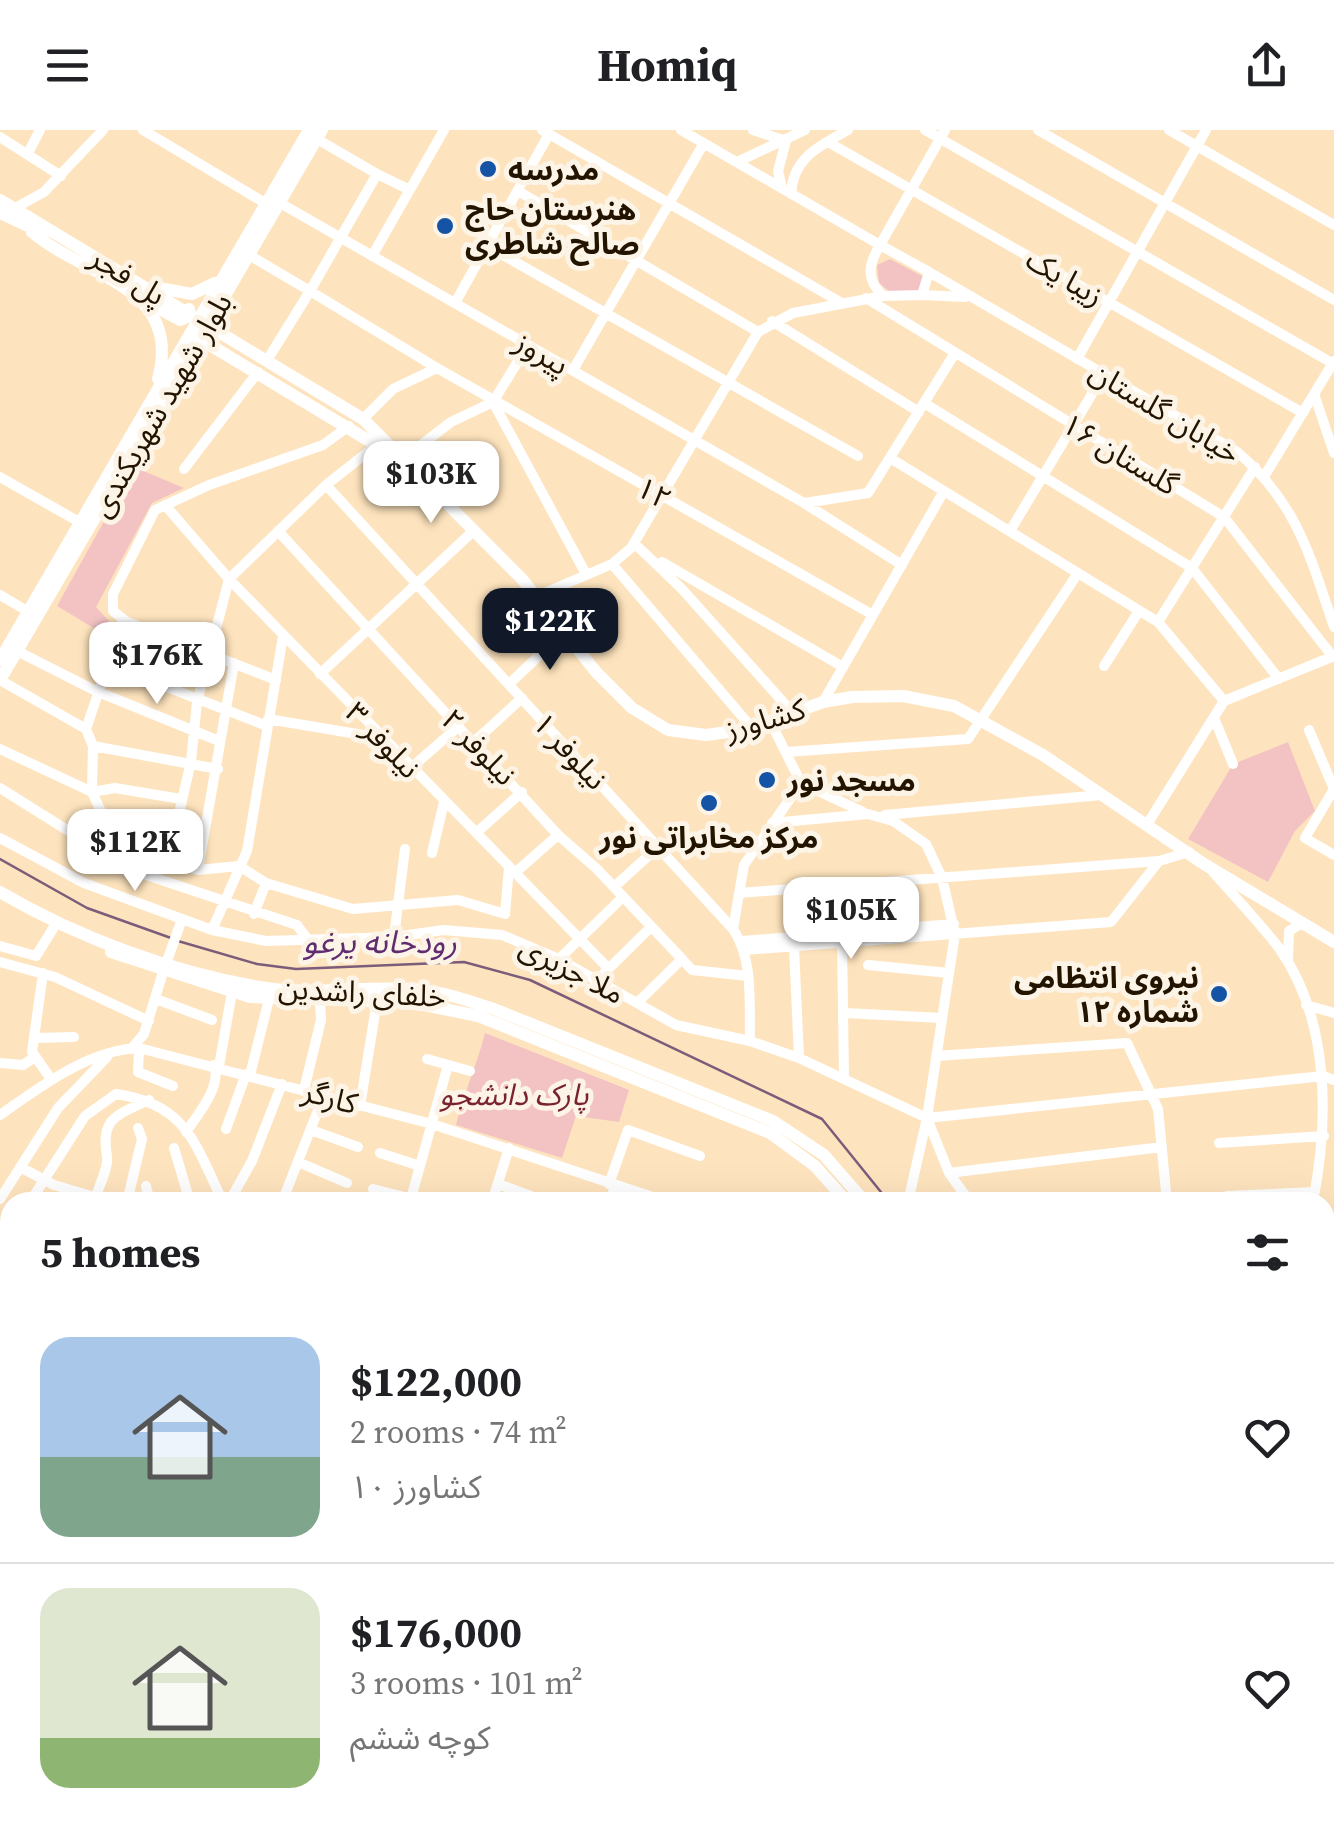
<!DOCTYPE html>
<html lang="en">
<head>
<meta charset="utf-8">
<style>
	:root { --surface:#fff; --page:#f6f6f6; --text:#202124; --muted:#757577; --line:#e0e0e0; --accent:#111827 }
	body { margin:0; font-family:"Source Serif 4","Noto Sans Arabic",serif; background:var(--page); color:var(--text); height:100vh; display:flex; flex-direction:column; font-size:38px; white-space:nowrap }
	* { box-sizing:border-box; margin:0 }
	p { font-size:32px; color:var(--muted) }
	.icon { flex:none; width:55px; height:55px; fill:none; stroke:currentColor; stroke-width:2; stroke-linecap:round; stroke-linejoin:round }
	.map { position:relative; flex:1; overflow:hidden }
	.details { position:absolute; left:0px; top:1062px; width:1335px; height:642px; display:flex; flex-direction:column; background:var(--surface); border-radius:30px 30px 0 0; box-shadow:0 10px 40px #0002 }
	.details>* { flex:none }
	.price { position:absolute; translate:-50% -85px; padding:0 22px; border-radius:20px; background:#fff; color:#222; font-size:32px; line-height:65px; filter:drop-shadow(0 2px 5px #0008) }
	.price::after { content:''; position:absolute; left:50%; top:60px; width:30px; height:22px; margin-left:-15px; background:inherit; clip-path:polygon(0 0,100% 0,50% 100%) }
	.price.on { background:var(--accent); color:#fff }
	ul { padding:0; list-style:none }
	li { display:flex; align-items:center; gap:30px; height:250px; padding:0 40px }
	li+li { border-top:2px solid var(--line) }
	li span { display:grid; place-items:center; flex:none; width:280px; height:200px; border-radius:30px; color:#555 }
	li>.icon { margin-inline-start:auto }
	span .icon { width:120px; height:120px; fill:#fffc; stroke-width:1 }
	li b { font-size:42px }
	h2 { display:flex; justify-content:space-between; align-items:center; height:120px; padding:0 40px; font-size:42px }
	header { display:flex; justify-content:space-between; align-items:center; height:130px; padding:0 40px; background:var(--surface); font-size:45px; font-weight:700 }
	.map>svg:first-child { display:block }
	.green { fill:#f3c3c4 }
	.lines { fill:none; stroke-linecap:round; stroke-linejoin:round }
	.stream { stroke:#7c5c7b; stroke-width:2.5 }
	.minor { stroke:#fff; stroke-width:10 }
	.major { stroke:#fff; stroke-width:12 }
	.poi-dot { fill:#1553a4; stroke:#fdf4e8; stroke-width:4 }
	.labels { text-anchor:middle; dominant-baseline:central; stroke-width:10; stroke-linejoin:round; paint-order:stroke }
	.poi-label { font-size:30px; font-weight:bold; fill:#231400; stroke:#fdf4e8; text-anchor:start }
	.street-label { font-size:30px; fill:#231400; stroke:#fdf4e8 }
	.park-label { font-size:30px; font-style:italic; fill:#79232e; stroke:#fdf4e8 }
	.water-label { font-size:32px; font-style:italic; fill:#5f2d6f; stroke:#fdf4e8 }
</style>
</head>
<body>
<header><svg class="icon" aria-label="menu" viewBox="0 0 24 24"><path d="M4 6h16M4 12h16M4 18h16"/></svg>Homiq<svg class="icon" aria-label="share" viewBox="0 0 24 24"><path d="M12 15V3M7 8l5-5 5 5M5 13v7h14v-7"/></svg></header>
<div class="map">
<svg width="1334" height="1703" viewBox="0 0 1334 1703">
	<rect width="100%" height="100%" fill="#fee4be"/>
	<!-- green -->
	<path class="green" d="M890,129L924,147L917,162L889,161L879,153L877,135Z
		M134,337L184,358L152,373L96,477L109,491L102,503L57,476Z
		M1288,612L1315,681L1295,701L1268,752L1188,709L1233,634Z
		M485,903L629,960L619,992L576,986L562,1028L456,995C464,962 477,935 485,903Z"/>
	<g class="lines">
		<!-- stream -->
		<path class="stream" d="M0,729L87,778L171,808
			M178,811L257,834L296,839L464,832L530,850L822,989L889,1072
			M1325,1383L1334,1382"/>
		<!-- minor -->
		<path class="minor" d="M143,0L265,73
			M542,0L840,172
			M681,0L880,115L945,0
			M753,0L786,11L778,41L782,58
			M925,0L1332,233
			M1038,0L1334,170
			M1169,0L1334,95
			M0,7L61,46
			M828,12L1303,283
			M28,23L40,0
			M737,32L805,0
			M377,44L410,60
			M518,61L758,202
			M791,64C793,27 820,16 848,0
			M280,73L804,373L902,435
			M17,77L44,62L103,0
			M880,115L929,142L922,165L883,166C866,149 868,135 880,115Z
			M487,116L858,326
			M249,125L310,161L377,44L317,9
			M372,126L444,0
			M929,142L1236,321C1296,371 1310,425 1334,497
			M922,165L965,167
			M866,168L1224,387L1333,527
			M455,173L549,4
			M772,191L919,282
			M528,215L493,272L586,444
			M271,224L310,161L437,238L393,259L363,289
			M1077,229L1206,0
			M437,238L873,485
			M573,240L704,13
			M1314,264L1334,323
			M924,273L1192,438L1279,549
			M404,328L451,292L493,272
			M890,328L1158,492L1224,571
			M184,339L258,242
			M1265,345L1334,231
			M0,347L81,393
			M326,355L733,799
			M805,373L868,363L955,223
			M165,375L229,449L608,838
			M278,401L558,705L596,738L682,829
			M1010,401L1104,244
			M634,413L682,459L792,582
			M662,432L843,537
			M612,434L752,598
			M0,465L29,482
			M535,467L612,434L631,418L758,202L793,183L883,166
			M123,489L108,534L267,596
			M1158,492L1255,337
			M17,521L96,561L219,611
			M1104,536L1139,481
			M320,544L469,405
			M0,550L86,599
			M276,550L127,492L113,481V464L155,380L209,355L323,315L349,296
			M509,554L564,502
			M823,572L944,361
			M1214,588L1233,634
			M268,589L381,608
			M86,599L93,616L92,662L105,690L168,730L198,740L239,736L266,753L353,779L458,770L505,784L509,737
			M86,599L108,534
			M1309,600L1334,659
			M474,612L522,568
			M93,616L218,639
			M0,619L92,662L115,658L181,669
			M786,622L968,609L1078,443
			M411,638L459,596
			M801,653L863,682
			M0,658L131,740L297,795L308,810
			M1334,659L1305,708L1334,725
			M885,685L1101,665
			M772,693L868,684L893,691L926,714L942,748L955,804L927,988L908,1072
			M1148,693L1224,571L1334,526
			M476,703L522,662
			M0,708L84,753L212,800L266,811L394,807L444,800L502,805L559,829L676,895L750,911L799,928L927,988L949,1043L970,1072
			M432,723L444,672
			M168,730L191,632L197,572L229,449L326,355L378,314
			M198,740L234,533
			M516,742L558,705
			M1213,742C1235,767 1259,792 1279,818C1330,890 1329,990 1313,1072
			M614,757L658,717
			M739,763L1159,731L1189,722
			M254,784L266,753
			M212,800L247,721L283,506
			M394,807L405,719
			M742,811L954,794
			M842,813L844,948
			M0,816L36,826L54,797
			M794,817L799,928
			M744,820L1111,792L1159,731
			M559,829L623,767
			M1288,830L1289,801L1302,793
			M167,831L182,789
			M0,832L55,847L149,891
			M868,835L949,843
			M43,843L32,922L51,949
			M595,852L651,797
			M156,869L212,890
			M637,873L682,829L692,840L748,846
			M1306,875L1334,883
			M845,883L942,888
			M34,908L74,907
			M750,911C749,874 754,830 733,799L744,735L801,653L770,591
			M139,918L138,942L173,956
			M131,919L144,904L163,842
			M936,926L1127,913L1158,979L1167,1072
			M427,929L470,941
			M0,933L23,935L35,927
			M219,936L232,862
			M250,945L269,869
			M304,960L321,890L320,872
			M360,976L377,871
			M0,985C40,957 88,920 139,918L432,994L668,1072
			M927,988L1323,946L1334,950
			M226,999L246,944
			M311,1000L358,1017
			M186,1002C198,984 222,957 214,935
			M1219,1013L1324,1006
			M174,1018L190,1072
			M380,1023L420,1036
			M298,1032L347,1053
			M20,1037L54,1055L98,1068
			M949,1043L1162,1017
			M498,1054L539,1069
			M609,1054L628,1000L700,1026
			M146,1056L150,1072
			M373,1059L424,1072
			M285,1065L306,1072
			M1227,1066L1315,1062
			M0,1069L58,978L107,927
			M562,1071L569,1072
			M30,1072L85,986L116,964C187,974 195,1014 223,1072
			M94,1072C97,1060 109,1038 107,1026C100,988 117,985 149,970
			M127,1072L142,1009L138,998
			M229,1072L252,1031L282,954
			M282,1072L324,965
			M410,1072L448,935
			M492,1072L509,1018
			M610,1072L615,1056
			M1106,1072L1167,1066
			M0,1098L10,1104
			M0,1136H10
			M0,1204H10
			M0,1254H10
			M1325,1256L1334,1214
			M1325,1279L1334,1280
			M0,1338L10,1334
			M343,1695V1703
			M461,1695L462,1703
			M583,1695L588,1703
			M596,1695L601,1703
			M799,1695L801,1703
			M831,1695L844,1703
			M934,1695L947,1703
			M1046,1695L1061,1703
			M1192,1695L1206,1702
			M219,1703V1695
			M867,1703L872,1695
			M983,1703L988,1695"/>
		<!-- major -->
		<path class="major" d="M0,70L363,289L522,449L596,542L632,578L668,600L706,605L749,599L823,572L852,567L903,566L954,576L1043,625L1204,734L1334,812
			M0,83L43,103
			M32,102C86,148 183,156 158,249
			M159,158L192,164L215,153
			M147,172L180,190L187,187L189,179
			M200,209L386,321
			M0,530L309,0
			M0,550L322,0
			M0,762C78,808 176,844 266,858C313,865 364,856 412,859C441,861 467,870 494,879L773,991L824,1025L865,1072
			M111,822L250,867L409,872L478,886L770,1003L815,1036L847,1072
			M1325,1316L1334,1310
			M1325,1327L1334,1322
			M1325,1410H1334
			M1325,1419H1334"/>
	</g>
	<!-- markers -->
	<g class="poi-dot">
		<circle cx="488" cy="39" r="10"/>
		<circle cx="445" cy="96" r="10"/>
		<circle cx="767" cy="650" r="10"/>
		<circle cx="709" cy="673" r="10"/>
		<circle cx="1219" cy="864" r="10"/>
	</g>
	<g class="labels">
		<!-- poi labels -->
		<g class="poi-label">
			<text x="508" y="39">مدرسه</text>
			<text x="465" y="79">هنرستان حاج<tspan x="465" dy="34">صالح شاطری</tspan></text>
			<text x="787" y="650">مسجد نور</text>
			<text x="709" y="707" text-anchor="middle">مرکز مخابراتی نور</text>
			<text x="1199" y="847" text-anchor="end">نیروی انتظامی<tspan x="1199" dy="34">شماره ۱۲</tspan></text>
		</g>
		<!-- street labels -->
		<g class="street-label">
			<text transform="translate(128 146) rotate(32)">پل فجر</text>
			<text transform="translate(1065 147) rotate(30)">زیبا یک</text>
			<text transform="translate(542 223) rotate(30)">پیروز</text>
			<text transform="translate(161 275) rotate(-60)">بلوار شهید شهریکندی</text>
			<text transform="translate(1165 282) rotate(31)">خیابان گلستان</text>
			<text transform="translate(1120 324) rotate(31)">گلستان ۱۶</text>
			<text transform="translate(654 363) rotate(29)">۱۲</text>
			<text transform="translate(765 589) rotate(-16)">کشاورز</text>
			<text transform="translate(383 610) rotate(46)">نیلوفر ۳</text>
			<text transform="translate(479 617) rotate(46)">نیلوفر ۲</text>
			<text transform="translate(570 621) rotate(47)">نیلوفر ۱</text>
			<text transform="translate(572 840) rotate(27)">ملا جزیری</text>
			<text transform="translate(362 862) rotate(3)">خلفای راشدین</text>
			<text transform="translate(330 967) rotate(15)">کارگر</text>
		</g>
		<!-- park labels -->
		<g class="park-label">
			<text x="514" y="964">پارک دانشجو</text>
		</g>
		<!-- water labels -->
		<g class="water-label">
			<text x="380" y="812">رودخانه یرغو</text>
		</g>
	</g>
</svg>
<b class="price" style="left:431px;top:396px">$103K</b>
<b class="price on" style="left:550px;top:543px">$122K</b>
<b class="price" style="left:157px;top:577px">$176K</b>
<b class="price" style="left:135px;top:764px">$112K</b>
<b class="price" style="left:851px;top:832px">$105K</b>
<section class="details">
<h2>5 homes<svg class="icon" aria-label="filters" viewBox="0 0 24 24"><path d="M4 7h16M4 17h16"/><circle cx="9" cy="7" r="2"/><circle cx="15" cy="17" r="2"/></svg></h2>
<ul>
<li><span style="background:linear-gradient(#a9c7e8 60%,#7fa58c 0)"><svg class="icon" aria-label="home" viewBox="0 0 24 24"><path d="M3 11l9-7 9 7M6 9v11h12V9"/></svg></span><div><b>$122,000</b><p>2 rooms · 74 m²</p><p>کشاورز ۱۰</p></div><svg class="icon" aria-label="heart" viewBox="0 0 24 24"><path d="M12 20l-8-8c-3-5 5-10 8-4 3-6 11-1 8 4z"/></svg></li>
<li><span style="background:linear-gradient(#dfe7d0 75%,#8fb573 0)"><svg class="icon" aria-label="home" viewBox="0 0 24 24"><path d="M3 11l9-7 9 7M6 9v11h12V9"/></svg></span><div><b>$176,000</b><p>3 rooms · 101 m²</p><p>کوچه ششم</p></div><svg class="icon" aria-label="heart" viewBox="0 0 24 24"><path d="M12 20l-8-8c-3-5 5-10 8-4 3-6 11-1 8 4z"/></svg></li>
</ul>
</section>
</div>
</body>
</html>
